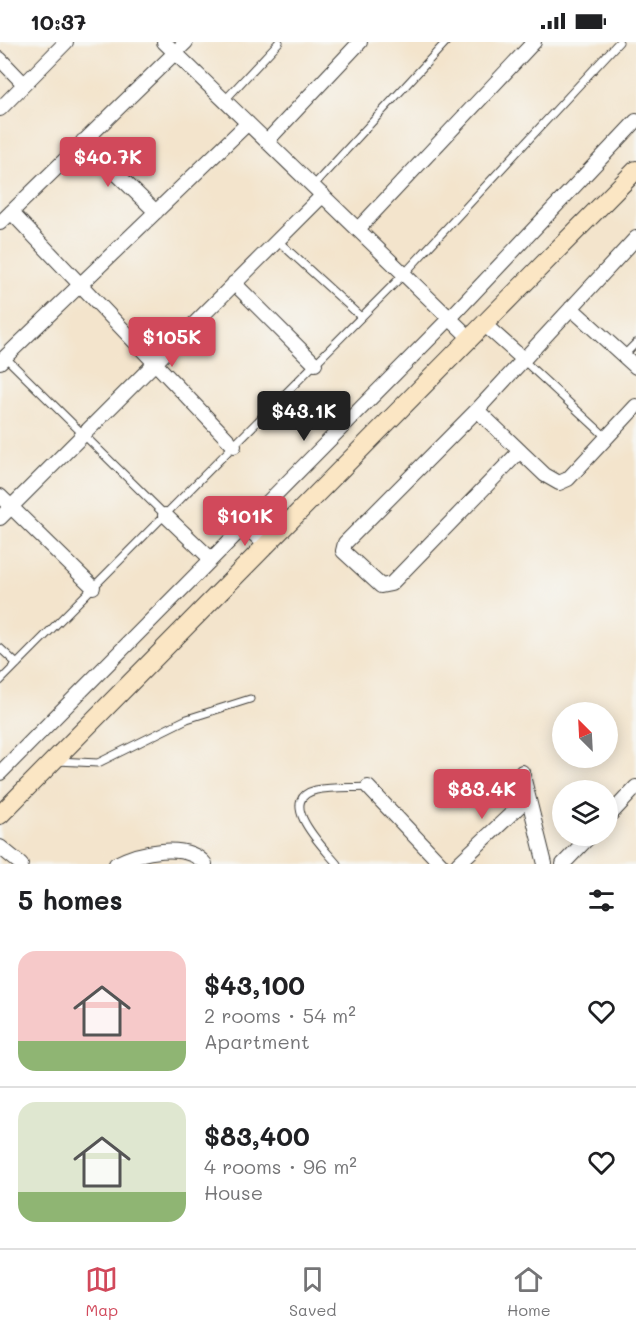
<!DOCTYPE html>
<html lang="en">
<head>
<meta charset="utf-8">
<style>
	:root { --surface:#fff; --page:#f2f2f2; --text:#202124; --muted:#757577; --line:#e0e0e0; --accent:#d1495b }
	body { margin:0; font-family:Mali,sans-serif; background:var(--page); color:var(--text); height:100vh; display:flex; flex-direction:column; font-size:22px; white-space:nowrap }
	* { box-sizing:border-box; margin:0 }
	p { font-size:20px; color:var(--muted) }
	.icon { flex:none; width:33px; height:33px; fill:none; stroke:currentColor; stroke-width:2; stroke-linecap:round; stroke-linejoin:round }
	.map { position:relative; height:822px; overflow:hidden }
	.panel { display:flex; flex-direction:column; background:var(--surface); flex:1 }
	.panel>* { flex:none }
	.needle { width:39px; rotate:336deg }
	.tools { position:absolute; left:552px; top:660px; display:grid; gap:12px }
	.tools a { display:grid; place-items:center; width:66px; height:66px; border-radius:50%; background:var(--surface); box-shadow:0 3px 15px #0003; font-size:30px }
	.price { position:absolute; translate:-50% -51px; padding:0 14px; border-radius:6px; background:var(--accent); color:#fff; font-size:20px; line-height:39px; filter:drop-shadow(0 2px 3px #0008) }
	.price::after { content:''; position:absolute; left:50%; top:36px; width:18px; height:14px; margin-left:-9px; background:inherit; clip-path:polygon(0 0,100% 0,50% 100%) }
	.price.current { background:#222; color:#fff }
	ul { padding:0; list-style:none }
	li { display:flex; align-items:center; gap:18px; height:150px; padding:0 18px }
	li+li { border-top:2px solid var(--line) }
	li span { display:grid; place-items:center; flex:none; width:168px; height:120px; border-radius:18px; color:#555 }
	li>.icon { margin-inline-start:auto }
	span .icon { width:72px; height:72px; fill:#fffc; stroke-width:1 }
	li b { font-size:26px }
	h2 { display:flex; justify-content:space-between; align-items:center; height:72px; padding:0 18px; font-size:26px }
	.status { display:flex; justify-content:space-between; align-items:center; height:42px; padding:0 30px; background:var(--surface); direction:ltr }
	.status svg { height:16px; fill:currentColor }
	.menu { display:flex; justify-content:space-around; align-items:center; height:84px; border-top:2px solid var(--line); background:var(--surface); font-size:16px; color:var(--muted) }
	.menu a { display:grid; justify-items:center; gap:3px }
	.menu .current { color:var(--accent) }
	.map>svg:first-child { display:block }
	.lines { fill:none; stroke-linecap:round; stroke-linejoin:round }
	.lane-casing { stroke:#3c3a36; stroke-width:9 }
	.street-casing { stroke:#3c3a36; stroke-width:16 }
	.secondary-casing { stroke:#3c3a36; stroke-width:20 }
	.lane { stroke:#fff; stroke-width:7 }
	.street { stroke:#fff; stroke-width:14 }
	.secondary { stroke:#fbe6c4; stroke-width:18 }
</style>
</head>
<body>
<div class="status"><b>10:37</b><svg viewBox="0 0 49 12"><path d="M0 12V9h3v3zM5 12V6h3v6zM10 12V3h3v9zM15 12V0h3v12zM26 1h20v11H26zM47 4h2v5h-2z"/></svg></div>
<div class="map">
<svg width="636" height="822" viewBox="0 0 636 822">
	<rect width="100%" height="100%" fill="#f6f6f2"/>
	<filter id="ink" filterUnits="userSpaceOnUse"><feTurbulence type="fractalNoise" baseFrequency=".0167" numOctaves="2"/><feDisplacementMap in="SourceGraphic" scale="12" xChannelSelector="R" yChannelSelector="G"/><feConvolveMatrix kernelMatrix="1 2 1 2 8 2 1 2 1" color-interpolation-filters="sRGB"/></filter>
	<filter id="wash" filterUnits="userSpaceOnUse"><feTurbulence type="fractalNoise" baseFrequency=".008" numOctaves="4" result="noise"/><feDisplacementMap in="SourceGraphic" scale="24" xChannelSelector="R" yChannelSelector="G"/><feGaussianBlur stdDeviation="1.35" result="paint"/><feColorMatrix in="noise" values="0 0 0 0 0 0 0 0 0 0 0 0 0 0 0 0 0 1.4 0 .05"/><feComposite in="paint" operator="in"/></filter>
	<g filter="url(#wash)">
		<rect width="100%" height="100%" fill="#f3e4cc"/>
	</g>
	<g filter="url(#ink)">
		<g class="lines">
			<defs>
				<path id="lane" d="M225,58L279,0
					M313,144L446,0
					M277,198L361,275
					M624,313L636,301
					M5,315L165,473
					M522,317L606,395
					M0,606L17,622
					M0,639L404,232L619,0
					M57,719L98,721L187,677L250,657
					M337,822C326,808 274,758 316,748C332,745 351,746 368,745"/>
				<path id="street" d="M164,0L471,297
					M0,17L24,42
					M0,67L66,0
					M83,99L156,170
					M267,99L360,0
					M11,170L234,404
					M0,181L186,0
					M358,187L534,0
					M234,241L315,322
					M571,266L636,325
					M485,283L522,316
					M0,320L248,81
					M477,368L545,433L559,441L568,437L636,364
					M520,409L391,542L381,544L343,509L345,501L477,368L636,196
					M0,454L93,545
					M165,473L211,517
					M0,476L323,153
					M244,483L267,504
					M522,730L545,822
					M0,731L450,276L636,79
					M368,745L441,822
					M608,775L636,745
					M0,805L21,822
					M116,822C139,810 186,799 205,822
					M458,822L527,757
					M563,822L590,794"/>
				<path id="secondary" d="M0,773L636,128"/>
			</defs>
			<!-- lane casing -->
			<use href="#lane" class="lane-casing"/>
			<!-- street casing -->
			<use href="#street" class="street-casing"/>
			<!-- secondary casing -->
			<use href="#secondary" class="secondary-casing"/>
			<!-- lane -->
			<use href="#lane" class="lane"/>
			<!-- street -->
			<use href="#street" class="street"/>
			<!-- secondary -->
			<use href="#secondary" class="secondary"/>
		</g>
	</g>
</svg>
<div class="tools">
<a><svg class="needle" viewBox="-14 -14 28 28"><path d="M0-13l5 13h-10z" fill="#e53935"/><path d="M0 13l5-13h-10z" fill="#757577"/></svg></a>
<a><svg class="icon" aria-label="layers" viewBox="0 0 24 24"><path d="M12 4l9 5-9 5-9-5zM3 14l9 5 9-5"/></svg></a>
</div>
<b class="price" style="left:108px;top:146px">$40.7K</b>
<b class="price" style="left:172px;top:326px">$105K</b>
<b class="price current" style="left:304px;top:400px">$43.1K</b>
<b class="price" style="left:245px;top:505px">$101K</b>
<b class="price" style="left:482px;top:778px">$83.4K</b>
</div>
<section class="panel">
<h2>5 homes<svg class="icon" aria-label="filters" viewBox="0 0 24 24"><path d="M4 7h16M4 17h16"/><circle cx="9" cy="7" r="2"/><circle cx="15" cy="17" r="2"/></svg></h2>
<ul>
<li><span style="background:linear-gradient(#f6c9c9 75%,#8fb573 0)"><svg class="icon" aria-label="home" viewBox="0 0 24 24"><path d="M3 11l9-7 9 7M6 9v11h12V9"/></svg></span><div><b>$43,100</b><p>2 rooms · 54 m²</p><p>Apartment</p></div><svg class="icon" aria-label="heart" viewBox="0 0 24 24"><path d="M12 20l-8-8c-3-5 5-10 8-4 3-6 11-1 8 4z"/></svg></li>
<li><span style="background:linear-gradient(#dfe7d0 75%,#8fb573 0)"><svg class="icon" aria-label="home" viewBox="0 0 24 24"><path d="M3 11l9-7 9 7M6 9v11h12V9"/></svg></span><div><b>$83,400</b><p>4 rooms · 96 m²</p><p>House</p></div><svg class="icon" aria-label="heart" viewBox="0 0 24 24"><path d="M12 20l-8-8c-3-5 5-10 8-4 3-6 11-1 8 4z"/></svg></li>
</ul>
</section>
<nav class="menu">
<a class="current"><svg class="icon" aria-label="map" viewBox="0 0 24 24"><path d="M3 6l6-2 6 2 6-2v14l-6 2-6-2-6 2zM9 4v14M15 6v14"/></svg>Map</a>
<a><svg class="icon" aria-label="saved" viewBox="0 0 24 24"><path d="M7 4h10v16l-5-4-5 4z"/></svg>Saved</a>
<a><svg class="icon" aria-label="home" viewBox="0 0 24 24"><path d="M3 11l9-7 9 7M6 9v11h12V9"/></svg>Home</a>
</nav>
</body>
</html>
